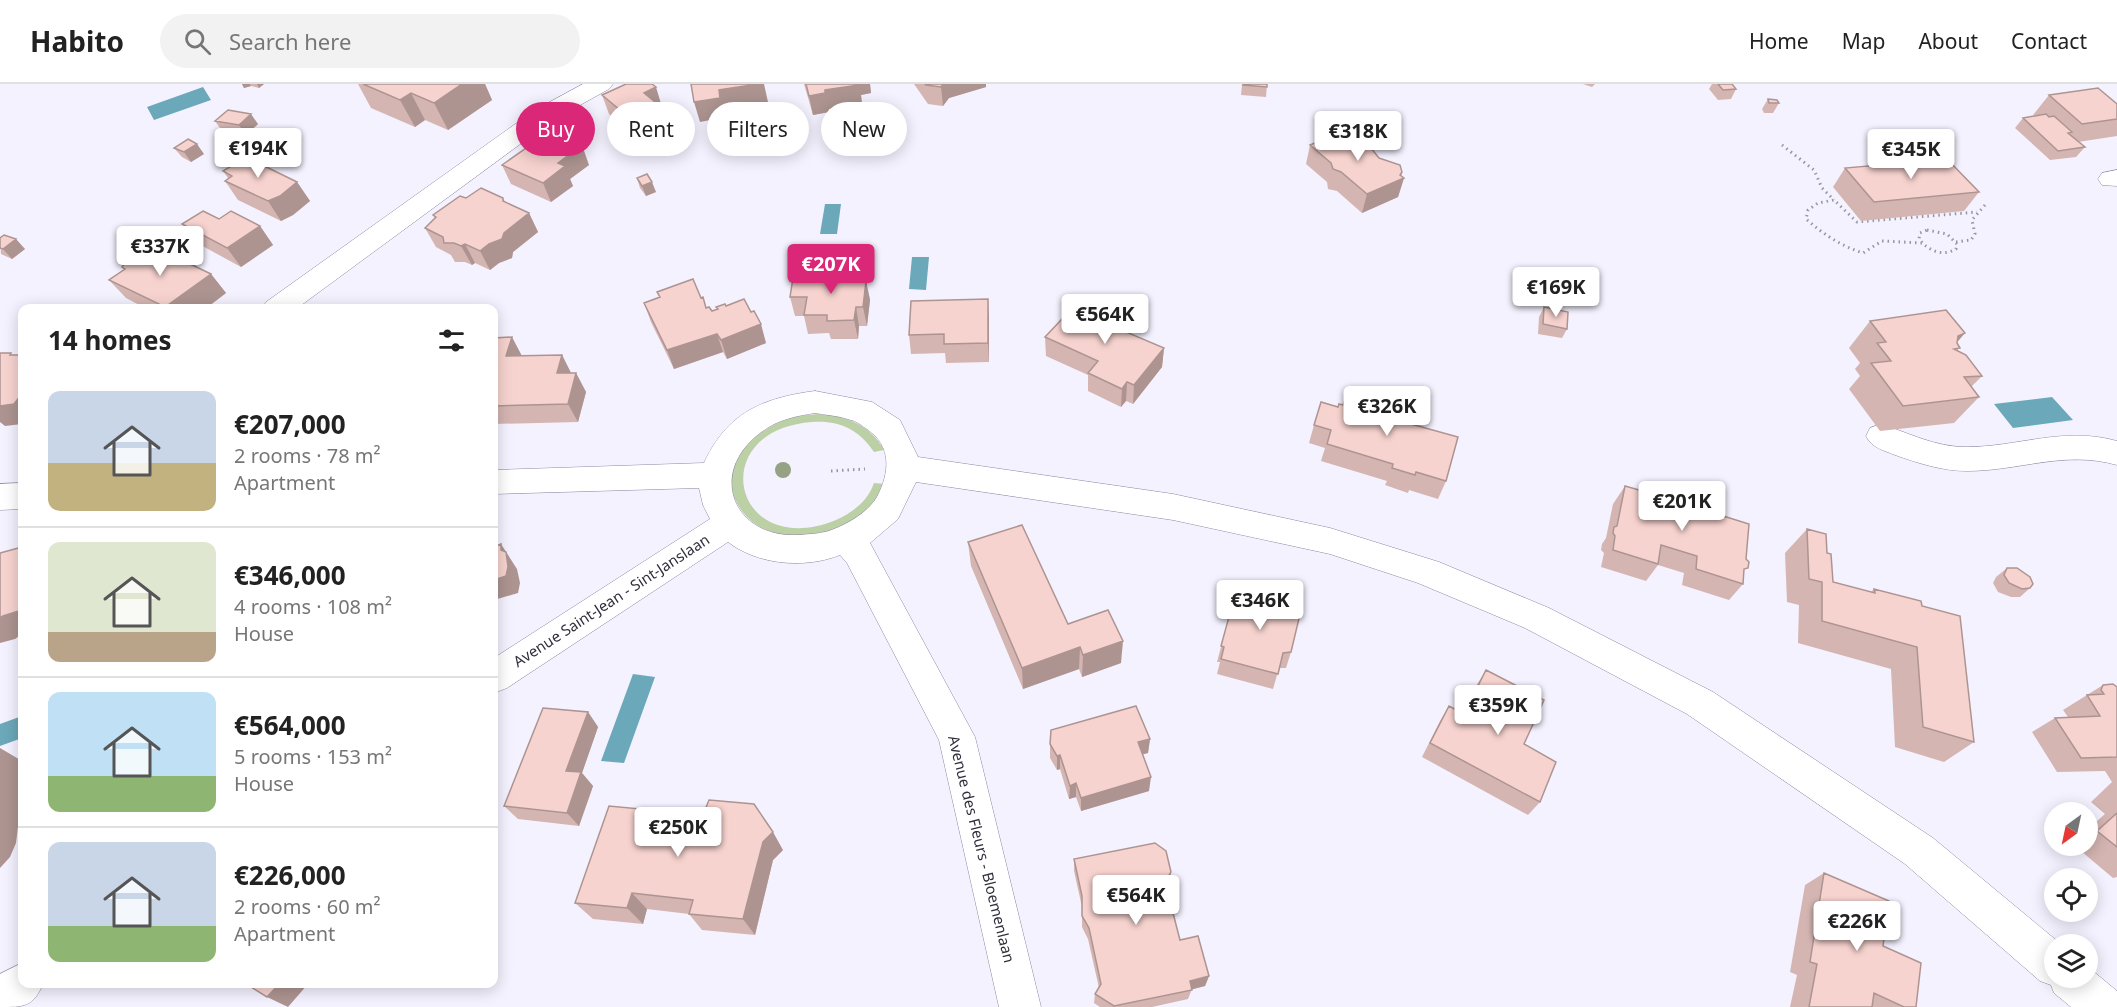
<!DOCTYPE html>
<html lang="en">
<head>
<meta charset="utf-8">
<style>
	:root { --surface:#fff; --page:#f2f2f2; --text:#222; --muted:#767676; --line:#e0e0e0; --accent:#db2777 }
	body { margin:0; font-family:"Noto Sans",sans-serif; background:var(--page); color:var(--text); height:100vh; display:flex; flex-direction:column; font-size:22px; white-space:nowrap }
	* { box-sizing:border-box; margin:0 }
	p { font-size:20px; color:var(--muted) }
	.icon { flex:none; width:33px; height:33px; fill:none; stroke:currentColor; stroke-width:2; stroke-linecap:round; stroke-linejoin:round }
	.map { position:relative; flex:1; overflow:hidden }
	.side { position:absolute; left:18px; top:220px; width:480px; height:684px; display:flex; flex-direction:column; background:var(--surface); border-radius:12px; box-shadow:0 3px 15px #0003 }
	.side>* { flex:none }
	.top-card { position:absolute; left:516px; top:18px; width:570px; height:54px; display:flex; gap:12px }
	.needle { width:39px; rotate:213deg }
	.buttons { position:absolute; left:2044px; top:718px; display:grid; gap:12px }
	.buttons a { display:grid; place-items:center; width:54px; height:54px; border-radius:50%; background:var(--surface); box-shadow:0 3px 15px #0003; font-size:30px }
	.price { position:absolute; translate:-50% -51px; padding:0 14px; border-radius:6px; background:#fff; color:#222; font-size:20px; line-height:39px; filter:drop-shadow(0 2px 3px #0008) }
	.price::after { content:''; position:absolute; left:50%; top:36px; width:18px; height:14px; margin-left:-9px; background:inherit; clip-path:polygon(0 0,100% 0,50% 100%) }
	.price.selected { background:var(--accent); color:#fff }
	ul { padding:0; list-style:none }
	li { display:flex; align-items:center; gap:18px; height:150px; padding:0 30px }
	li+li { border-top:2px solid var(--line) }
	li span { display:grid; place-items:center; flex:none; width:168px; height:120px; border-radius:12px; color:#555 }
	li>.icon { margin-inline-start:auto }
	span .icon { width:72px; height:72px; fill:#fffc; stroke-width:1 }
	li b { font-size:26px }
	h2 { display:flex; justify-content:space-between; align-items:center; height:72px; padding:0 30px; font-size:26px }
	.chip { padding:0 21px; border-radius:27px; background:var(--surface); box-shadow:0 3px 15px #0003; font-size:21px; line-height:54px }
	.chip.selected { background:var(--accent); color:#fff }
	header { display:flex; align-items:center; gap:36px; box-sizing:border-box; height:84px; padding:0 30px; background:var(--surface); border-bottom:2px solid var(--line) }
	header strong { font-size:28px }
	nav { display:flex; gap:33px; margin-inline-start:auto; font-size:21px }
	.search { width:420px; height:54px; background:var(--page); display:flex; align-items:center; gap:15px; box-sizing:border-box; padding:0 21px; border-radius:33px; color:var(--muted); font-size:22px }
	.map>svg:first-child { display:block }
	.green { fill:#bcd0a6 }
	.water { fill:#6ba8b9 }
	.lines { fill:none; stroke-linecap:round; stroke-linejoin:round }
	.minor-casing { stroke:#8d87a4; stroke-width:1 }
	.path { stroke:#9896a3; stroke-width:3; stroke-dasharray:1.5 4; stroke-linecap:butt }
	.minor { fill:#fff; fill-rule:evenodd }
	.tree { fill:#95a284 }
	.wall { fill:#d4b5b2 }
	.shaded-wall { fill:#ad9491 }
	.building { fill:#f7d3cf; stroke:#ad9491; stroke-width:1.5 }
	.labels { text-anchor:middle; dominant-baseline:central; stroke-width:4.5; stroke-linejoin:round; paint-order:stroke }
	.street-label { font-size:15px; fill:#322f3c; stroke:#fff }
</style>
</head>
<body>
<header>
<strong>Habito</strong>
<div class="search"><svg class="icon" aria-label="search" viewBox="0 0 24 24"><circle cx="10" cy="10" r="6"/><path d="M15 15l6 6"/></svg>Search here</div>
<nav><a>Home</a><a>Map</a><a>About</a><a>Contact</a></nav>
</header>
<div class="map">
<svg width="2117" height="923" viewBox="0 0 2117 923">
	<rect width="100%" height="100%" fill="#f4f2ff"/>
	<!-- green -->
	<path class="green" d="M818,330C846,332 870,340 884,366L874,368C859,345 838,336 812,338C703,346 733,478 836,436C852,429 868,417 874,399L884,400C878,411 873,421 863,430C830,458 760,464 737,419C718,384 751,349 782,337C793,332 806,331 818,330Z"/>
	<!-- water -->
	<path class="water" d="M203,3L211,16L154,36L147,23Z
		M825,120H841L837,150H820Z
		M912,173H929L926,206L909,205Z
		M2052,313L2073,336L2013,344L1994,320Z
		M633,590L655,593L624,679L601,677Z
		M22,632V654L0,662V640Z"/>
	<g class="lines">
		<defs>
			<path id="minor" d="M583,0H613L609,5L553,36L296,225H262L266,218L535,26Z
				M2117,86V102L2102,101L2098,95L2102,89Z
				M815,307L872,318L900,336L918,373L1173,410L1330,444L1439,478L1549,524L1713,608L1933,754L2062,861H2055V894H2088V883L2117,907V923H2071L2054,909L2051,901L2040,897L1905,780L1687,630L1525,544L1418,499L1330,470L1173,436L916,398L898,435L870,459L975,653L1041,923H999L939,656L847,479L840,471C805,485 758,481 728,458L507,604L494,609V574L710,435L703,421L699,404L494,410V386L704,379C727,329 762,314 815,307ZM815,329C827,331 840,332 851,336C857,337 862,342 867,345C892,362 890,388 877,413C868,428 849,439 834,445C822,450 810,450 798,451C733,454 707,389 760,349C776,336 795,332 815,329Z
				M1881,340C1909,349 1935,363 1966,363C2019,363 2063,342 2117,357V381C2064,366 2020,387 1967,387C1942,387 1918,379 1895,371C1883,366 1872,364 1866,352L1870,344Z
				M22,399V425L0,426V400Z
				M22,879V900H43C33,923 24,923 0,923V890Z"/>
		</defs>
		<!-- minor casing -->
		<use href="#minor" class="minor-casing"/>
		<!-- path -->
		<path class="path" d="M1782,61L1814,86L1822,104L1834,116
			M1927,146L1947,150L1957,160L1956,165C1942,173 1929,167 1919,155L1920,149Z
			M1956,158L1971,156L1975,150L1972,136L1985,121
			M1922,159L1882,157L1863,169C1841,162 1823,150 1806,135L1808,126L1818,119L1834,116L1857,138L1977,128
			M831,387L865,385"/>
		<!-- minor -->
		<use href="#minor" class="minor"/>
	</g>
	<!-- trees -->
	<circle class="tree" cx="783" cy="386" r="8"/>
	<!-- wall -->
	<path class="wall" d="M242,0H264L259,4L251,2L244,4Z
		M358,0H485L492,16L448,46L425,36L415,43L371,24Z
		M804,0H870L871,9L861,11L862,20L829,25V28L813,31Z
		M914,0H986V3L949,14L943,22L928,20Z
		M1242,0H1267L1266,13L1241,11Z
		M1583,0H1595L1592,3Z
		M1712,0H1732L1736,5L1731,15L1718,16L1709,5Z
		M602,11L662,23H661L666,27L673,46L644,60L609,30Z
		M2049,11L2117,20V52L2078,58L2085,63L2076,73L2050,76L2015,44L2023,34L2035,32L2033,31Z
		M1768,15L1779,19L1773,29H1764L1762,25Z
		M215,37L258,40L246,51L222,47Z
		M1310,61L1379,74L1402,88L1401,92L1404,94L1398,113L1362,129L1337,107L1328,105L1327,98L1306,80Z
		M174,64L204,70L191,78L182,73Z
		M502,81H589L570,95L573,102L551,118L511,100Z
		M1845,84L1979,108L1964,127L1861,137L1833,103Z
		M223,87L297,98L310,117L293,131L281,137L238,116L225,97L228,94Z
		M637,94L656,108L646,112L640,104Z
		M466,114H503L505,118L529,129L538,148L513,168L512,174L499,179L490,186L475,179L472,181L465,178H455L451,171L436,163L425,144L435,135L433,131Z
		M219,135L260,142L273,161L241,183L197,159L182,140Z
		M0,154L25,165L12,175L1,170Z
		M158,177L197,183L211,190L226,209L205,225H147L126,214L109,196L124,186L122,183Z
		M840,187L841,191L863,193L864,198L866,197L870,216L867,242H859L858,255H831L829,249L808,250L804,232H795L790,213L810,194Z
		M701,214L707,224L712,227L717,225L716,223L726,222L766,259L727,275L723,268L674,285L651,238L644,219Z
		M1544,223L1567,245L1562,254L1538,250L1539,233Z
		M1119,232V245L1164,264L1162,283L1133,320L1126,317L1121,323L1088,307V291L1046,272L1045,253Z
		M989,234V278L946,279L945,269L911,270L909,251Z
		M1870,237L1957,259L1958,267L1982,292L1971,303L1979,313L1954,339L1880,347L1849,305L1860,292L1855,285L1860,279L1849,264Z
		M494,254L522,272L562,271L571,289H576L586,308L578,338L494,340Z
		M1338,323L1382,332L1446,397L1438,415L1409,406L1408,409L1385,401L1387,397L1321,377L1325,364L1309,359L1314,341Z
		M1625,402L1659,412L1661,409L1664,410L1667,405L1709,423L1744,488L1743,500L1729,516L1682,501L1684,489L1658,481L1646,497L1601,483L1604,469L1601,466L1602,460L1606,454L1613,420Z
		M1807,445L1827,469L1833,498L1871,508L1874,505L1922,522L1974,658L1944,678L1895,663L1891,585L1798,559L1799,521L1787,518L1785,469Z
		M968,458L1068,540L1121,579L1082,593L1079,585L1023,605L971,482Z
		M2007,484L2030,504L2020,513H2011L1998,508L1993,499L1996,493Z
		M1230,529L1235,531L1291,568L1286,584H1279L1273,605L1217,590L1220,578H1217Z
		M1486,586L1524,660L1540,718L1528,731L1422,673L1440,637L1449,622L1462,629L1476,602Z
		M2103,601L2117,603V793L2113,794L2075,762H2088V745L2105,730L2091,718L2112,698L2105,687L2057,688L2032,648L2055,634L2068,633L2063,626Z
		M588,628L598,643L582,689L593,702L579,742L518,735L504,722Z
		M1150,655L1148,669L1143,670L1149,707L1081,727L1076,713L1069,715L1060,685L1057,686L1050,674V660Z
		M783,766L773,776L755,851L702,846L689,830L647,825L643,840L593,835L575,819Z
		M1074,775L1171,788L1168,800L1167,803L1180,856L1209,892L1205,902L1192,905L1188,915L1152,923H1100L1094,919L1095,910L1099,904L1088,855L1082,843V823L1074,787Z
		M1824,789L1883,862L1904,923H1790L1797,891L1790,888L1805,801Z"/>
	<!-- shaded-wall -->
	<path class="shaded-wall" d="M242,0H250L251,2L244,4Z
		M257,0H264L259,4Z
		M462,0H485L492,16L448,46L434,19Z
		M758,0H764L768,18L724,25L726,33L700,38L694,18L719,6Z
		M858,0H870L871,9L861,11L862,20L829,25V28L813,31L809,12L825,6Z
		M943,0H986V3L949,14L943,22L941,3Z
		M656,3L662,23L651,28L644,9Z
		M411,9L425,36L415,43L400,16Z
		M666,27L673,46L644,60L638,41Z
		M251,30L258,40L246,51L239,41Z
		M197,60L204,70L191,78L184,68Z
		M582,61L589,81L570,95L573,102L551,118L543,99L558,79Z
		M1402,88L1400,96L1404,94L1398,113L1362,129L1367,110L1400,91Z
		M297,98L310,117L293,131L281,137L268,117Z
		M652,98L656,108L646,112L642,102Z
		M529,129L538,148L513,168L512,174L499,179L490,186L480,167Z
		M260,142L273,161L241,183L227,164Z
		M16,155L25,165L12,175L3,165Z
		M465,160L475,179L472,181L461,162Z
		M190,175L205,194L211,190L226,209L205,225H167L165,223L190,180Z
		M863,193L865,205L866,197L870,216L867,242L863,223Z
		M988,215L989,234V278L988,259Z
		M856,223L859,242L858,255L854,236Z
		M1119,232L1118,251L1112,242Z
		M761,240L766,259L727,275L721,256Z
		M1965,249L1942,276L1958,252Z
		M717,250L723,268L674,285L667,266Z
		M512,253L522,272H506Z
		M1164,264L1162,283L1133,320L1134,301Z
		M562,271L571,289H557Z
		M576,289L586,308L578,338L568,320Z
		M1127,298L1126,317L1121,323L1122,305Z
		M20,312L22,314V340L5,342L0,338V322Z
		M501,460L517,485L520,499L518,509L494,516V496L501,466Z
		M22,526V550L15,555L0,559V534L3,532Z
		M1123,557L1121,579L1082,593L1083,571Z
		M1080,563L1079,585L1023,605L1022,584Z
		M588,628L598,643L582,689L593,702L579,742L567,729L566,687Z
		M1150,655L1148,669L1136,672L1138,658Z
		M0,664L22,677V700L21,722L22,723V732L19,734L16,759L10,773L0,784Z
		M1060,671V685L1057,686V672Z
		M1151,693L1149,707L1081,727V714Z
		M1076,699V713L1069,715L1070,702Z
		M773,748L783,766L773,776L755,851L743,835L763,758Z
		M1171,788L1168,800L1163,809L1165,798Z
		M632,809L647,825L643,840L627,824Z
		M1209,892L1205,902L1186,907L1190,897Z
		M279,900H308L288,923L267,913Z"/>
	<!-- building -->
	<path class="building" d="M363,0H462L434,19L411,9L400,16Z
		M626,0H652L656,3L644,9L666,27L638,41L602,11Z
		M691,0H758L719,6L720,14L694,18Z
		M806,0H859V1L825,6V9L809,12Z
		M925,0H943L941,3L926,1Z
		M1243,0H1267V3L1243,1Z
		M1718,0H1732L1736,5L1723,6Z
		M2098,4L2117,20V35L2082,40L2049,11Z
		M1768,15L1777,16L1779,19H1769Z
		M228,26L251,30L239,41L215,37Z
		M2046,30L2049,33L2054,32L2072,48L2068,49L2085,63L2058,67L2023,34Z
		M1346,46L1367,59L1379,74L1400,81L1402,88L1400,91L1404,94L1367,110L1341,88L1333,85L1331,79L1310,61Z
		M549,48L582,61L558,79L565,82L543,99L502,81Z
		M188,55L197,60L184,68L174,64Z
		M246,73L297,98L280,112L268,117L225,97L232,92L223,87Z
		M1947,75L1979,108L1874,118L1845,84Z
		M647,90L652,98L642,102L637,94Z
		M481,104L503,114V117L529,129L504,149L502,155L489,160L480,167L465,160L461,162L454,159H444L443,153L425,144L436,133L433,131L460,112L466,114Z
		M203,127L219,135L231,127L260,142L227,164L182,140Z
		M4,151L16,155L3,165L0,164V154Z
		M138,170L146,171L158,177L168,170L175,173L183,171L190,175V180L211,190L165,223L109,196L125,185L122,183L127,175Z
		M840,187L839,191L863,193V198L866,197L863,223H856L854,236L827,237V231H804L807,213H790L793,194H810L811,188Z
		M693,195L701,214L703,213L706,224L709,223L712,227L718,225L716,223L725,220L726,222L744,215L751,228L754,227L761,240L721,256L717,250L667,266L644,219L660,213L657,208Z
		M988,215V259L944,260V250L909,251L911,217Z
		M1079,217L1119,232L1112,242L1164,264L1134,301L1127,298L1122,305L1088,289L1098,277L1045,253Z
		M1544,223L1568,228L1567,245L1543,240Z
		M1946,226L1965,249L1958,252L1957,259L1960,264L1954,265L1966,271L1982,292L1964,293L1979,313L1903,322L1871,279L1891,277L1877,259L1886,258L1870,237Z
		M512,253L506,272L562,271L557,289H576L568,320L494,322V254Z
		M0,269H11L10,271H22V311L20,312L14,320L0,322Z
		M1348,307L1386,318L1382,332L1458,353L1446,397L1416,388L1415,391L1392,384L1393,380L1327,360L1331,346L1314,341L1321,318L1338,323L1339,320L1343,321Z
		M1625,402L1660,412L1661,409L1666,411L1667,405L1689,411L1709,418V423L1720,431L1749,440L1746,475L1749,478L1748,484L1744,485L1743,500L1696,485L1697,472L1661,461L1658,480L1613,466L1615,452L1613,449L1614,443L1617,442Z
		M1022,441L1068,540L1108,526L1123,557L1083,571L1080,563L1022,584L968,458Z
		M1807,445L1826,450L1827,469L1831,470L1833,498L1875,509L1874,505L1921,517L1922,522L1960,532L1974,658L1923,643L1917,563L1822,537V498L1809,495Z
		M501,460V466L506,468L508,483L506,492L494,496V463Z
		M22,463V526L3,532L0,534V469Z
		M2007,484H2017L2030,493L2033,500L2030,504L2022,505L2009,499L2004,491Z
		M1243,503L1293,516L1291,523L1301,526L1291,568L1283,569L1278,590L1221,575L1224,563L1221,562L1230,529L1235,531Z
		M1486,586L1544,616L1524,660L1556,678L1540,718L1430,659L1449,622L1464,630Z
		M2113,600L2117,603V673L2081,674L2055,634L2100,632L2087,611L2104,610L2101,606L2103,601Z
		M1136,622L1150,655L1138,658L1151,693L1081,714L1076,699L1070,702L1060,671L1057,672L1050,660L1051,646Z
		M543,624L588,628L566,687L581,688L567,729L504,722Z
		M709,716L754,720L773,748L763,758L743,835L689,830L693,816L632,809L627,824L575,819L609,722L703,731Z
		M2117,729V763L2097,747Z
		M1155,759L1166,767L1171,788L1165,798L1180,856L1198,852L1209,892L1190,897L1192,906L1114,922L1095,910L1101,900L1089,844L1082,832V812L1074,775Z
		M1824,789L1889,817L1883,862L1921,879L1916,923H1904L1874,909L1872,923H1809L1817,880L1810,878Z
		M246,900H279L267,913Z"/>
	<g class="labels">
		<!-- street labels -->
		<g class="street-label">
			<text transform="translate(611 516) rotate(-33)">Avenue Saint-Jean - Sint-Janslaan</text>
			<text transform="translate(982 765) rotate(76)">Avenue des Fleurs - Bloemenlaan</text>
		</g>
	</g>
</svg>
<div class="buttons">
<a><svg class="needle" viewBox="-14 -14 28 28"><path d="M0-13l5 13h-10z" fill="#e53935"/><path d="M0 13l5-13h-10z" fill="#767676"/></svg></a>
<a><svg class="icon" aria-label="locate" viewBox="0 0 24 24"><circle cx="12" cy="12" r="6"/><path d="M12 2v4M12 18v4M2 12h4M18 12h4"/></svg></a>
<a><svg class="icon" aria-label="layers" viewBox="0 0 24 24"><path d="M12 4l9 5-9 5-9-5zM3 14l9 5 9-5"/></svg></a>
</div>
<b class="price" style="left:1358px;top:78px">€318K</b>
<b class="price" style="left:258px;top:95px">€194K</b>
<b class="price" style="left:1911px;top:96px">€345K</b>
<b class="price" style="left:160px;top:193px">€337K</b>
<b class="price selected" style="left:831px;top:211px">€207K</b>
<b class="price" style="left:1556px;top:234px">€169K</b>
<b class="price" style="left:1105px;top:261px">€564K</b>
<b class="price" style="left:1387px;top:353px">€326K</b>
<b class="price" style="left:1682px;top:448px">€201K</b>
<b class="price" style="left:1260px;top:547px">€346K</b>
<b class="price" style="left:1498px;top:652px">€359K</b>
<b class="price" style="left:678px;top:774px">€250K</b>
<b class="price" style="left:1136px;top:842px">€564K</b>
<b class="price" style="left:1857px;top:868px">€226K</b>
<div class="top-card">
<a class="chip selected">Buy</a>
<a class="chip">Rent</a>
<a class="chip">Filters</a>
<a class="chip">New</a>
</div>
<section class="side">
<h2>14 homes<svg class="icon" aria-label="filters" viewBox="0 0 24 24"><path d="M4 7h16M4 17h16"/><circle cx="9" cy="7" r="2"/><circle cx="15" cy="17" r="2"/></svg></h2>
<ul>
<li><span style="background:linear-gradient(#c9d6e8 60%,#c2b280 0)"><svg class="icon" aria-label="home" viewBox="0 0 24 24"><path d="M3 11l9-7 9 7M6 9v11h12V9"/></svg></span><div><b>€207,000</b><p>2 rooms · 78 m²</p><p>Apartment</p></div></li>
<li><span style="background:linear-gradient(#dfe7d0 75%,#b9a48a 0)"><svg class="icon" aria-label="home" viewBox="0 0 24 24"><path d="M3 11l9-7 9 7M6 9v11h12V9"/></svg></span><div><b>€346,000</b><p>4 rooms · 108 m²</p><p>House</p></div></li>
<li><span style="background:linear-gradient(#bfe0f5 70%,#8fb573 0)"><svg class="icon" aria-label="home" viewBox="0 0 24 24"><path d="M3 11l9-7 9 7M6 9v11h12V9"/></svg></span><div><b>€564,000</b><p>5 rooms · 153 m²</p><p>House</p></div></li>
<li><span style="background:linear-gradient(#c9d6e8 70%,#8fb573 0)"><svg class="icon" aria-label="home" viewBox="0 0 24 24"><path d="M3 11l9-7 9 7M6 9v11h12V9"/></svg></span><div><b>€226,000</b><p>2 rooms · 60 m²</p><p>Apartment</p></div></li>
</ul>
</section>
</div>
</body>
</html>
